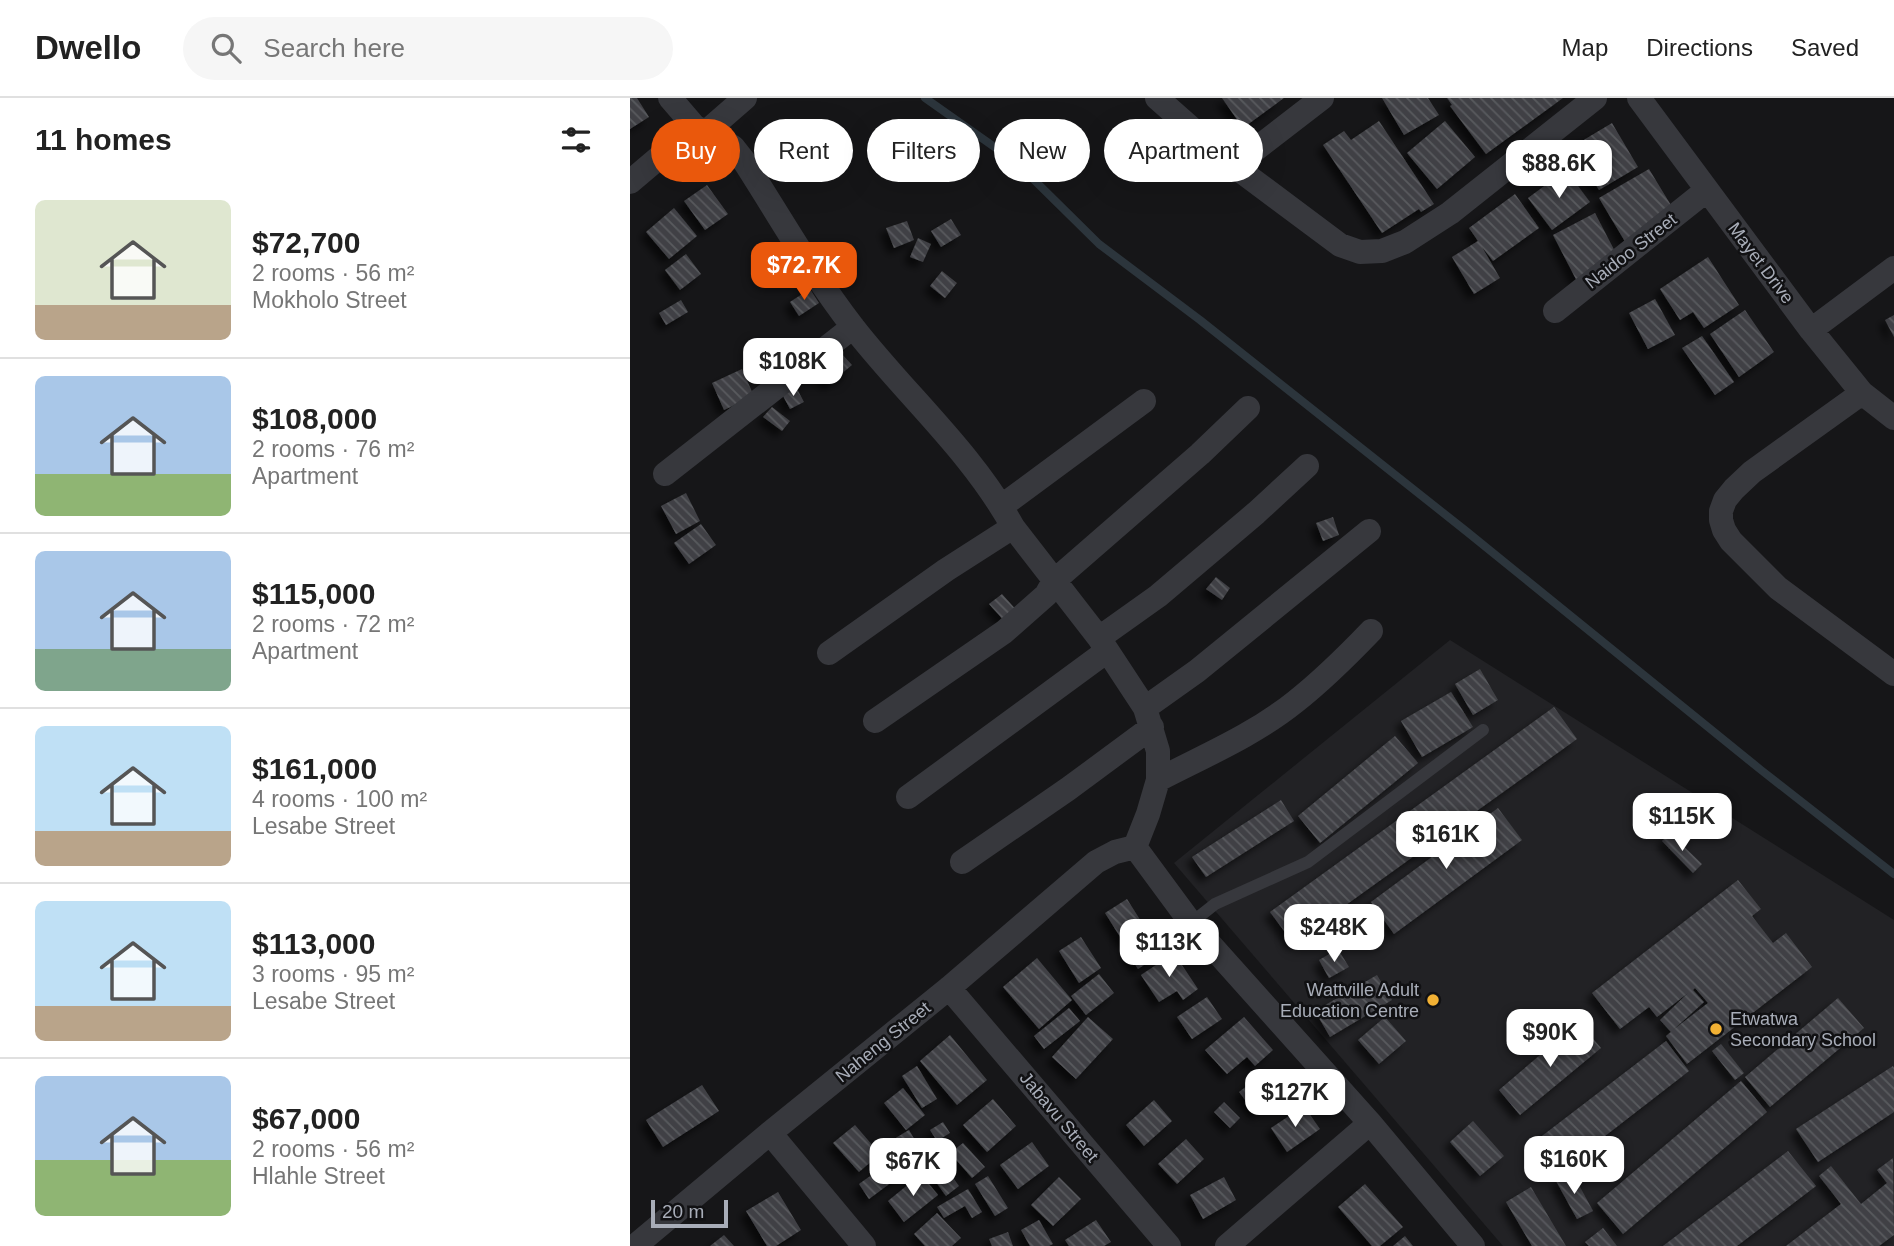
<!DOCTYPE html>
<html lang="en">
<head>
<meta charset="utf-8">
<style>
	:root { --surface:#fff; --page:#f6f6f6; --text:#222; --muted:#767676; --line:#e0e0e0; --accent:#ea580c }
	body { margin:0; font-family:Arial,sans-serif; background:var(--page); color:var(--text); height:100vh; display:flex; flex-direction:column; font-size:26px; white-space:nowrap }
	* { box-sizing:border-box; margin:0 }
	p { font-size:23px; color:var(--muted) }
	.icon { flex:none; width:38px; height:38px; fill:none; stroke:currentColor; stroke-width:2; stroke-linecap:round; stroke-linejoin:round }
	.map { position:relative; flex:1; overflow:hidden }
	.details { display:flex; flex-direction:column; background:var(--surface); width:630px }
	.details>* { flex:none }
	.banner { position:absolute; left:21px; top:21px; width:665px; height:63px; display:flex; gap:14px }
	.scale { position:absolute; left:21px; bottom:18px; width:77px; box-sizing:border-box; padding-left:7px; border:4px solid #a8adb8; border-top:0; font-size:19px; line-height:24px; white-space:nowrap; color:#a8adb8; -webkit-text-stroke:5px #111113; paint-order:stroke }
	.price { position:absolute; translate:-50% -60px; padding:0 16px; border-radius:14px; background:#fff; color:#222; font-size:23px; line-height:46px; filter:drop-shadow(0 2px 4px #0008) }
	.price::after { content:''; position:absolute; left:50%; top:42px; width:21px; height:16px; margin-left:-10px; background:inherit; clip-path:polygon(0 0,100% 0,50% 100%) }
	.price.selected { background:var(--accent); color:#fff }
	ul { padding:0; list-style:none }
	li { display:flex; align-items:center; gap:21px; height:175px; padding:0 35px }
	li+li { border-top:2px solid var(--line) }
	li span { display:grid; place-items:center; flex:none; width:196px; height:140px; border-radius:10px; color:#555 }
	li>.icon { margin-inline-start:auto }
	span .icon { width:84px; height:84px; fill:#fffc; stroke-width:1 }
	li b { font-size:30px }
	h2 { display:flex; justify-content:space-between; align-items:center; height:84px; padding:0 35px; font-size:30px }
	.pill { padding:0 24px; border-radius:32px; background:var(--surface); box-shadow:0 7px 28px #0002; font-size:24px; line-height:63px }
	.pill.selected { background:var(--accent); color:#fff }
	header { display:flex; align-items:center; gap:42px; box-sizing:border-box; height:98px; padding:0 35px; background:var(--surface); border-bottom:2px solid var(--line) }
	header strong { font-size:33px }
	nav { display:flex; gap:38px; margin-inline-start:auto; font-size:24px }
	.search { width:490px; height:63px; background:var(--page); display:flex; align-items:center; gap:18px; box-sizing:border-box; padding:0 24px; border-radius:38px; color:var(--muted); font-size:26px }
	main { display:flex; flex:1; min-height:0 }
	.map>svg:first-child { display:block }
	.built { fill:#222225 }
	.lines { fill:none; stroke-linecap:round; stroke-linejoin:round }
	.stream { stroke:#2c353c; stroke-width:8 }
	.building { fill:url(#building-back-hatch); fill-rule:evenodd; filter:url(#shadow) }
	.service { stroke:#37383d; stroke-width:12 }
	.minor { stroke:#37383d; stroke-width:24 }
	.poi-dot { fill:#f2b134; stroke:#111113; stroke-width:2.5 }
	.labels { text-anchor:middle; dominant-baseline:central; stroke-width:5; stroke-linejoin:round; paint-order:stroke }
	.street-label { font-size:18px; fill:#a8adb8; stroke:#111113 }
	.poi-label { font-size:18px; fill:#a8adb8; stroke:#111113; text-anchor:end }
</style>
</head>
<body>
<header>
<strong>Dwello</strong>
<div class="search"><svg class="icon" aria-label="search" viewBox="0 0 24 24"><circle cx="10" cy="10" r="6"/><path d="M15 15l6 6"/></svg>Search here</div>
<nav><a>Map</a><a>Directions</a><a>Saved</a></nav>
</header>
<main>
<section class="details">
<h2>11 homes<svg class="icon" aria-label="filters" viewBox="0 0 24 24"><path d="M4 7h16M4 17h16"/><circle cx="9" cy="7" r="2"/><circle cx="15" cy="17" r="2"/></svg></h2>
<ul>
<li><span style="background:linear-gradient(#dfe7d0 75%,#b9a48a 0)"><svg class="icon" aria-label="home" viewBox="0 0 24 24"><path d="M3 11l9-7 9 7M6 9v11h12V9"/></svg></span><div><b>$72,700</b><p>2 rooms · 56 m²</p><p>Mokholo Street</p></div></li>
<li><span style="background:linear-gradient(#a9c7e8 70%,#8fb573 0)"><svg class="icon" aria-label="home" viewBox="0 0 24 24"><path d="M3 11l9-7 9 7M6 9v11h12V9"/></svg></span><div><b>$108,000</b><p>2 rooms · 76 m²</p><p>Apartment</p></div></li>
<li><span style="background:linear-gradient(#a9c7e8 70%,#7fa58c 0)"><svg class="icon" aria-label="home" viewBox="0 0 24 24"><path d="M3 11l9-7 9 7M6 9v11h12V9"/></svg></span><div><b>$115,000</b><p>2 rooms · 72 m²</p><p>Apartment</p></div></li>
<li><span style="background:linear-gradient(#bfe0f5 75%,#b9a48a 0)"><svg class="icon" aria-label="home" viewBox="0 0 24 24"><path d="M3 11l9-7 9 7M6 9v11h12V9"/></svg></span><div><b>$161,000</b><p>4 rooms · 100 m²</p><p>Lesabe Street</p></div></li>
<li><span style="background:linear-gradient(#bfe0f5 75%,#b9a48a 0)"><svg class="icon" aria-label="home" viewBox="0 0 24 24"><path d="M3 11l9-7 9 7M6 9v11h12V9"/></svg></span><div><b>$113,000</b><p>3 rooms · 95 m²</p><p>Lesabe Street</p></div></li>
<li><span style="background:linear-gradient(#a9c7e8 60%,#8fb573 0)"><svg class="icon" aria-label="home" viewBox="0 0 24 24"><path d="M3 11l9-7 9 7M6 9v11h12V9"/></svg></span><div><b>$67,000</b><p>2 rooms · 56 m²</p><p>Hlahle Street</p></div></li>
</ul>
</section>
<div class="map">
<svg width="1264" height="1148" viewBox="0 0 1264 1148">
	<defs>
		<pattern id="building-back-hatch" width="6" height="6" patternUnits="userSpaceOnUse" patternTransform="scale(1.75)"><rect width="6" height="6" fill="#404145"/><path d="M-1 5l2 2M0 0l6 6M5-1l2 2" fill="none" stroke="#595a5e"/></pattern>
		<filter id="shadow"><feDropShadow dx="-6" dy="6" stdDeviation="3.5" flood-color="#0009"/></filter>
	</defs>
	<rect width="100%" height="100%" fill="#161618"/>
	<!-- built -->
	<path class="built" d="M820,542L1264,822V1148H873L544,765Z"/>
	<g class="lines">
		<!-- stream -->
		<path class="stream" d="M295,0L387,65L469,146L570,222L836,433L1131,672L1264,776"/>
	</g>
	<!-- building -->
	<path class="building" d="M0,0H7L19,19L0,31Z
		M592,0H654L613,30Z
		M752,0H798L809,17L774,37Z
		M817,0H933L856,56L820,8L822,7Z
		M749,23L804,106L791,114L789,111L752,135L693,47L714,33L721,42Z
		M815,23L845,59L807,91L777,55Z
		M982,25L1008,69L969,92L942,49Z
		M148,48L154,62L139,69L132,54Z
		M1019,71L1050,122L1000,152L969,100Z
		M936,72L960,104L922,132L898,100Z
		M77,87L98,116L75,132L54,103Z
		M885,96L909,130L863,163L852,149L870,180L844,196L822,159L848,143L839,130Z
		M44,110L67,138L39,161L16,134Z
		M965,115L991,165L949,187L923,137Z
		M321,121L331,137L311,149L301,133Z
		M277,123L284,142L264,150L256,130Z
		M288,140L301,146L293,164L280,159Z
		M56,156L71,176L50,192L35,172Z
		M1078,159L1109,207L1074,230L1063,214L1050,222L1030,191Z
		M312,173L327,185L315,200L300,188Z
		M180,191L189,205L169,218L160,204Z
		M1025,201L1045,237L1018,251L999,215Z
		M51,202L58,214L36,227L29,215Z
		M1115,212L1144,254L1109,279L1080,236Z
		M1264,217V239L1255,222Z
		M1072,238L1104,284L1085,297L1052,250Z
		M162,240L176,262L166,268L152,247Z
		M211,255L222,267L199,286L188,274Z
		M112,271L124,298L94,312L82,285Z
		M166,289L174,304L160,311L152,296Z
		M142,309L160,323L152,333L133,319Z
		M56,395L70,423L46,436L31,408Z
		M703,419L709,437L693,443L686,425Z
		M71,426L86,447L59,466L44,445Z
		M586,479L600,490L592,502L576,491Z
		M372,496L390,516L378,527L359,506Z
		M850,571L868,602L843,617L825,586Z
		M821,594L843,629L792,659L771,623Z
		M924,609L947,641L663,845L640,814Z
		M765,638L788,665L690,745L668,718Z
		M651,702L664,723L576,779L562,759Z
		M868,710L892,742L764,836L741,804Z
		M1040,735L1072,766L1063,775L1032,743Z
		M1108,782L1131,811L1122,818L1143,845L1156,835L1182,869L1057,966L1036,938L1041,934L1030,922L1058,895L1027,919L1019,909L990,931L962,895ZM1065,890L1078,905L1043,932L1074,904L1063,892Z
		M497,801L516,831L494,845L475,815Z
		M536,829L547,845L508,871L497,854Z
		M451,839L471,870L449,885L429,853Z
		M708,851L719,869L699,880L689,862Z
		M544,855L568,891L553,902L547,893L529,904L511,877Z
		M407,860L442,902L409,931L373,889Z
		M469,876L484,895L456,917L441,898Z
		M747,877L762,902L700,939L685,913Z
		M577,899L592,921L562,941L547,919Z
		M1208,900L1234,930L1140,1009L1115,979Z
		M439,910L450,923L414,951L404,938Z
		M458,919L483,941L446,981L422,959Z
		M614,919L643,952L625,968L617,959L597,976L575,952Z
		M755,919L776,943L749,966L728,942Z
		M949,924L971,950L890,1017L869,992Z
		M320,937L357,982L327,1007L290,963Z
		M1036,943L1059,973L935,1069L912,1038Z
		M1091,946L1114,975L1105,982L1082,953Z
		M287,968L307,1001L292,1010L272,978Z
		M1263,968L1264,970V1014L1188,1064L1166,1031Z
		M639,971L656,994L626,1016L609,994Z
		M1111,983L1137,1014L993,1136L967,1105Z
		M72,987L89,1013L33,1049L16,1022Z
		M273,990L295,1017L276,1032L254,1005Z
		M363,1001L386,1028L357,1054L333,1027Z
		M524,1002L542,1023L514,1048L496,1027Z
		M594,1004L610,1020L600,1030L584,1014Z
		M674,1008L690,1031L657,1054L641,1030Z
		M843,1023L874,1058L850,1078L820,1044Z
		M313,1024L320,1035L307,1043L300,1032Z
		M225,1027L250,1056L229,1074L203,1045Z
		M279,1032L294,1057L279,1066L264,1041Z
		M556,1041L574,1061L547,1086L528,1066Z
		M402,1044L419,1068L388,1091L370,1067Z
		M333,1045L355,1069L342,1080L320,1055Z
		M1158,1053L1186,1088L1107,1148H1033Z
		M1263,1060L1264,1137L1249,1148H1156L1211,1106L1189,1078L1201,1068L1231,1106L1257,1085L1247,1072Z
		M264,1061L274,1075L239,1101L229,1086Z
		M310,1062L329,1088L316,1098L297,1072Z
		M942,1074L963,1113L947,1121L926,1083Z
		M291,1076L308,1097L274,1124L258,1103Z
		M358,1078L378,1110L365,1118L345,1086Z
		M429,1079L451,1101L423,1128L401,1107Z
		M594,1079L606,1102L573,1121L560,1097Z
		M735,1086L773,1129L750,1148H742L708,1109Z
		M901,1089L936,1148H902L876,1104Z
		M338,1091L352,1114L342,1120L335,1108L314,1120L307,1109Z
		M148,1094L171,1132L146,1148H137L116,1113Z
		M307,1115L331,1140L322,1148H295L284,1136Z
		M409,1122L423,1146L419,1148H400L391,1132Z
		M466,1122L481,1144L474,1148H439L435,1142Z
		M973,1130L987,1148H959L955,1144Z
		M378,1134L383,1148H362L359,1141Z
		M94,1137L104,1148H80Z
		M775,1138L783,1148H763Z"/>
	<g class="lines">
		<!-- service -->
		<path class="service" d="M561,825L585,806L678,764L853,632"/>
		<!-- minor -->
		<path class="minor" d="M40,0L65,29L89,40L103,49L114,63C150,119 182,176 223,229C275,296 342,354 383,429L469,540L515,610L528,653V682L518,716L505,749
			M527,0L604,68L710,147L730,154L752,153L775,144L820,115L965,0
			M1009,0L1181,232L1232,295L1264,320
			M76,34L115,0
			M604,68L692,0
			M0,84L65,29
			M925,213L1077,92
			M1181,232L1264,170
			M1232,295L1122,374L1104,391L1095,402L1091,413V422L1094,432L1101,443L1148,490L1264,576
			M35,376L223,229
			M372,408L514,303
			M469,540L528,498L626,415L677,368
			M199,555L316,472L383,429
			M515,610L567,573L739,433
			M245,623L374,534L416,497L424,483L570,356L618,310
			M528,682C574,658 624,637 665,604C693,582 717,558 741,533
			M278,699L477,553
			M505,749L561,825L740,1025L843,1148
			M332,764L438,691L522,629
			M319,890L539,1148
			M140,1035L234,1148
			M5,1148L140,1035L319,890L466,764L485,754L505,749
			M597,1148L740,1025"/>
	</g>
	<!-- markers -->
	<g class="poi-dot">
		<circle cx="803" cy="902" r="7"/>
		<circle cx="1086" cy="931" r="7"/>
	</g>
	<g class="labels">
		<!-- street labels -->
		<g class="street-label">
			<text transform="translate(1001 153) rotate(-38)">Naidoo Street</text>
			<text transform="translate(1131 165) rotate(53)">Mayet Drive</text>
			<text transform="translate(253 944) rotate(-39)">Naheng Street</text>
			<text transform="translate(429 1019) rotate(50)">Jabavu Street</text>
		</g>
		<!-- poi labels -->
		<g class="poi-label">
			<text x="789" y="892">Wattville Adult<tspan x="789" dy="21">Education Centre</tspan></text>
			<text x="1100" y="921" text-anchor="start">Etwatwa<tspan x="1100" dy="21">Secondary School</tspan></text>
		</g>
	</g>
</svg>
<div class="scale">20 m</div>
<b class="price" style="left:929px;top:102px">$88.6K</b>
<b class="price selected" style="left:174px;top:204px">$72.7K</b>
<b class="price" style="left:163px;top:300px">$108K</b>
<b class="price" style="left:1052px;top:755px">$115K</b>
<b class="price" style="left:816px;top:773px">$161K</b>
<b class="price" style="left:704px;top:866px">$248K</b>
<b class="price" style="left:539px;top:881px">$113K</b>
<b class="price" style="left:920px;top:971px">$90K</b>
<b class="price" style="left:665px;top:1031px">$127K</b>
<b class="price" style="left:944px;top:1098px">$160K</b>
<b class="price" style="left:283px;top:1100px">$67K</b>
<div class="banner">
<a class="pill selected">Buy</a>
<a class="pill">Rent</a>
<a class="pill">Filters</a>
<a class="pill">New</a>
<a class="pill">Apartment</a>
</div>
</div>
</main>
</body>
</html>
